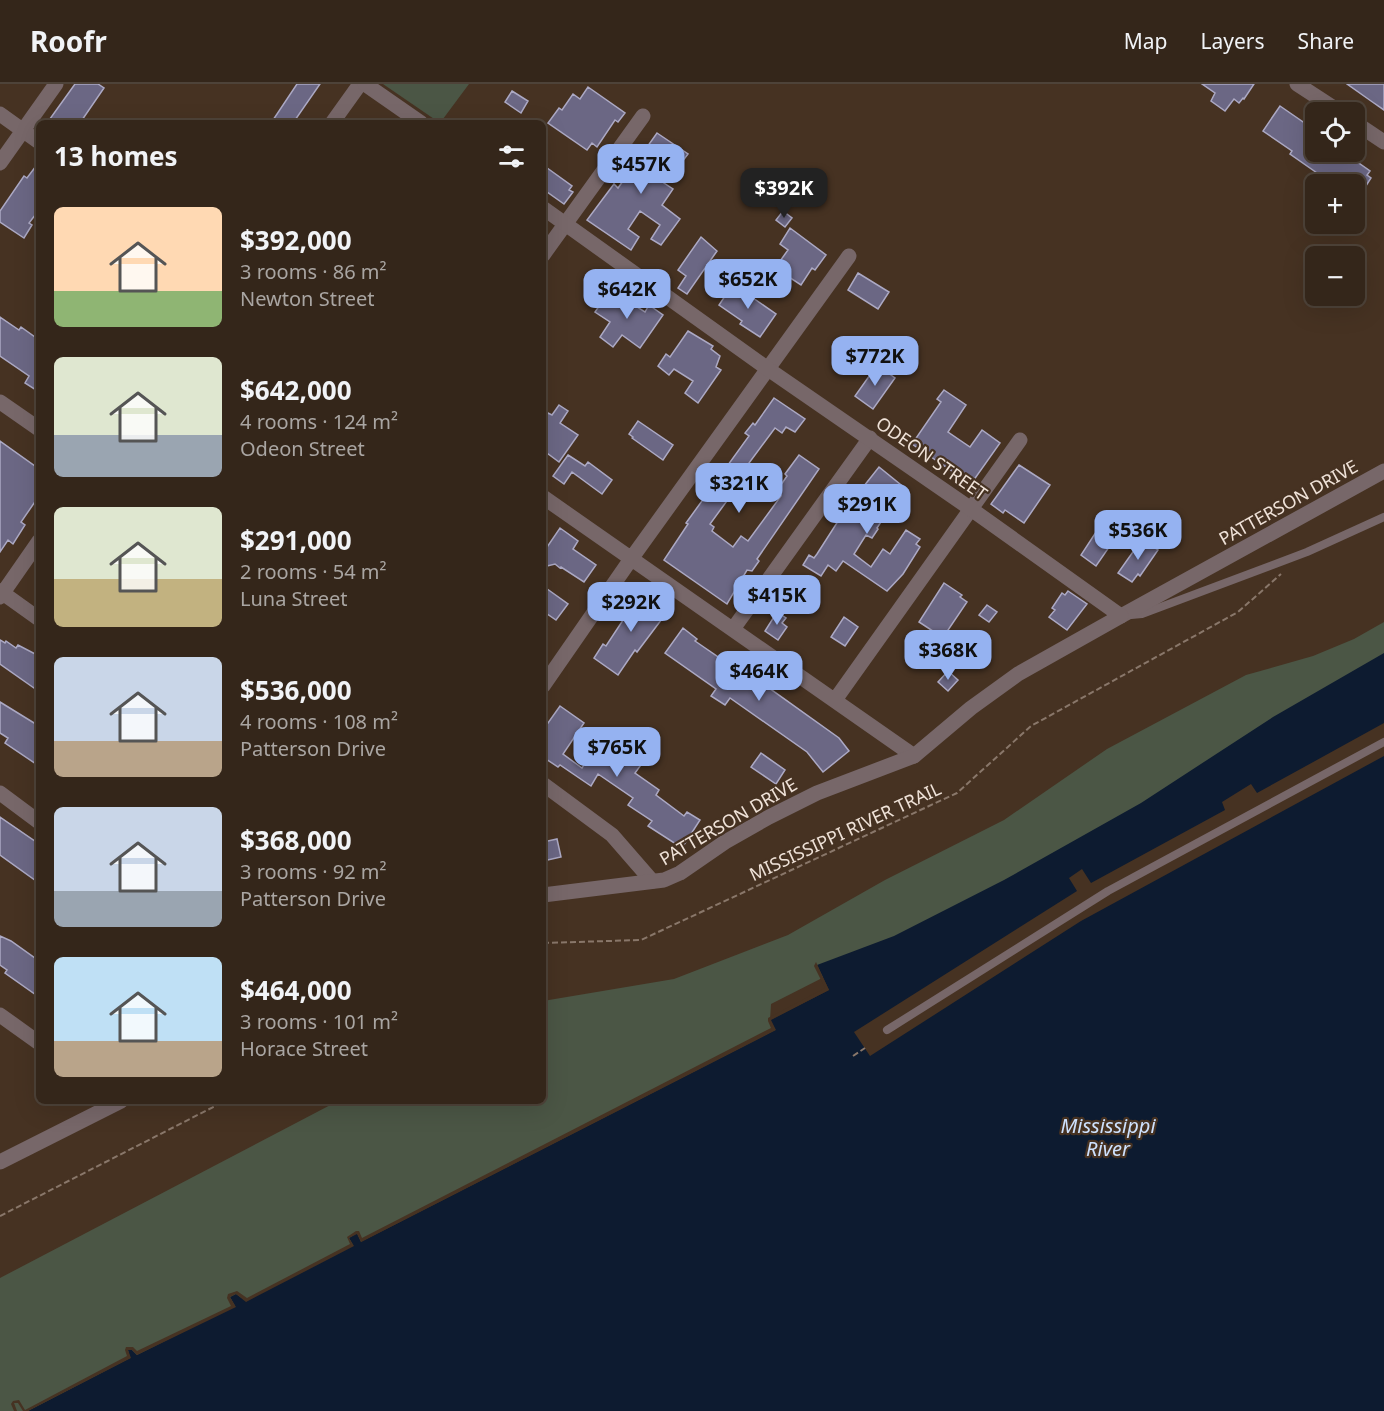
<!DOCTYPE html>
<html lang="en">
<head>
<meta charset="utf-8">
<style>
	:root { --surface:#34261a; --page:#3f3227; --text:#f1f3f6; --muted:#a9a5a2; --line:#4e4339; --accent:#95b2f1 }
	body { margin:0; font-family:"Noto Sans",sans-serif; background:var(--page); color:var(--text); height:100vh; display:flex; flex-direction:column; font-size:22px; white-space:nowrap }
	* { box-sizing:border-box; margin:0 }
	p { font-size:20px; color:var(--muted) }
	.icon { flex:none; width:33px; height:33px; fill:none; stroke:currentColor; stroke-width:2; stroke-linecap:round; stroke-linejoin:round }
	.map { position:relative; flex:1; overflow:hidden }
	.details { position:absolute; left:36px; top:36px; width:510px; height:984px; display:flex; flex-direction:column; background:var(--surface); border-radius:9px; box-shadow:0 6px 24px #0002,0 0 0 2px var(--line) }
	.details>* { flex:none }
	.tools { position:absolute; left:1305px; top:18px; display:grid; gap:12px }
	.tools a { display:grid; place-items:center; width:60px; height:60px; border-radius:9px; background:var(--surface); box-shadow:0 6px 24px #0002,0 0 0 2px var(--line); font-size:30px }
	.price { position:absolute; translate:-50% -51px; padding:0 14px; border-radius:12px; background:var(--accent); color:#111; font-size:20px; line-height:39px; filter:drop-shadow(0 2px 3px #0008) }
	.price::after { content:''; position:absolute; left:50%; top:36px; width:18px; height:14px; margin-left:-9px; background:inherit; clip-path:polygon(0 0,100% 0,50% 100%) }
	.price.current { background:#222; color:#fff }
	ul { padding:0; list-style:none }
	li { display:flex; align-items:center; gap:18px; height:150px; padding:0 18px }
	li span { display:grid; place-items:center; flex:none; width:168px; height:120px; border-radius:9px; color:#555 }
	li>.icon { margin-inline-start:auto }
	span .icon { width:72px; height:72px; fill:#fffc; stroke-width:1 }
	li b { font-size:26px }
	h2 { display:flex; justify-content:space-between; align-items:center; height:72px; padding:0 18px; font-size:26px }
	header { display:flex; align-items:center; gap:36px; box-sizing:border-box; height:84px; padding:0 30px; background:var(--surface); border-bottom:2px solid var(--line) }
	header strong { font-size:28px }
	nav { display:flex; gap:33px; margin-inline-start:auto; font-size:21px }
	.map>svg:first-child { display:block }
	.green { fill:#4b5645 }
	.water { fill:#0d1b30 }
	.pier { fill:#463222 }
	.building { fill:#6b6784; stroke:#aca9c4; stroke-width:1.5 }
	.lines { fill:none; stroke-linecap:round; stroke-linejoin:round }
	.path { stroke:#89776a; stroke-width:2; stroke-dasharray:6 3; stroke-linecap:butt }
	.service { stroke:#776769; stroke-width:8 }
	.minor { stroke:#776769; stroke-width:15 }
	.tertiary { stroke:#776769; stroke-width:15 }
	.labels { text-anchor:middle; dominant-baseline:central; stroke-width:4.5; stroke-linejoin:round; paint-order:stroke }
	.street-label { font-size:18px; fill:#efe2d8; stroke:#463222 }
	.water-label { font-size:20px; font-style:italic; fill:#cde1fe; stroke:#463222 }
</style>
</head>
<body>
<header>
<strong>Roofr</strong>
<nav><a>Map</a><a>Layers</a><a>Share</a></nav>
</header>
<div class="map">
<svg width="1384" height="1327" viewBox="0 0 1384 1327">
	<rect width="100%" height="100%" fill="#463222"/>
	<!-- green -->
	<path class="green" d="M383,0H469L440,39Z
		M1384,538V598L891,859L771,920L770,936L776,946L28,1327H0V1194L338,1017H543V917L674,895L788,851L885,796L1004,736L1107,665L1246,591L1313,572L1354,555Z"/>
	<!-- water -->
	<path class="water" d="M1384,569V1327H28L130,1274L128,1266H132L137,1271L235,1222L230,1213L236,1210L246,1217L353,1161L349,1154L357,1149L361,1158L775,946L770,936L829,906L817,881L894,852L1004,796L1141,719L1273,633Z"/>
	<!-- pier -->
	<path class="pier" d="M1384,639V672L1081,837L870,972L854,948L1077,807L1069,794L1082,785L1091,799L1225,726L1222,718L1251,700L1257,709Z
		M816,878L829,906L771,936L776,946L361,1158L357,1150L349,1154L354,1162L246,1218L236,1210L230,1213L236,1223L137,1271L132,1266H128L131,1274L28,1327H23L18,1319H14L17,1327H14L11,1320L13,1317L19,1316L25,1326L127,1272L125,1266L126,1263H133L137,1267L231,1222L227,1214L228,1210L237,1207L247,1214L350,1160L347,1153L356,1147H359L362,1154L771,944L768,937V934L825,904L814,882Z"/>
	<!-- building -->
	<path class="building" d="M75,0H98L104,4L80,39H47Z
		M297,0H320L293,39H271Z
		M1202,0H1254L1244,15L1243,14L1239,19L1234,15L1225,27L1211,17L1215,9Z
		M1347,0H1384V26L1371,17Z
		M588,3L625,29L618,38L615,36L597,63L592,59L587,66L548,39L559,24L562,26L573,10L580,15Z
		M512,7L528,17L521,29L505,18Z
		M1280,22L1316,47V68H1343L1370,87L1367,91L1371,94L1362,108L1354,100H1342L1334,94L1328,100L1316,92L1317,89L1290,70L1292,67L1263,47Z
		M657,49L688,70L679,82L676,80L664,99L673,105L662,121L680,135L661,161L651,155L660,141L640,127L628,145L639,153L631,166L587,136L614,100L618,104Z
		M39,78V126L29,139L32,141L24,154L0,138V127L24,92L27,94Z
		M543,81L572,102L569,106L573,108L564,120L543,105Z
		M783,127L792,134L785,143L776,136Z
		M790,144L826,171L815,186L812,184L801,201L775,184L788,166L780,160Z
		M701,153L717,167L687,210L678,204L686,192L678,186Z
		M858,189L889,208L878,225L848,206Z
		M733,200L776,230L760,253L740,240L742,237L719,221Z
		M610,206L645,228L649,221L663,231L640,264L622,251L613,263L600,253L610,238L595,228Z
		M0,233L19,246L21,243L39,256V308L25,299L29,292L0,272Z
		M688,247L713,262L711,265L720,272L716,283L721,286L698,319L685,309L693,297L674,285L669,291L658,282L666,270L670,273Z
		M877,281L895,294L873,325L855,312Z
		M944,306L966,321L948,348L970,363L982,346L1000,359L971,400L912,360L941,318L937,315Z
		M774,314L805,335L795,348L786,343L782,349L775,344L732,402L728,408L732,410L710,440L714,443L712,447L733,463L741,452L748,457L781,412L776,408L787,392L785,390L799,371L819,385L757,475L759,477L752,487L747,486L727,520L664,476L688,440L686,439L749,352L745,349L753,339L755,341Z
		M559,321L568,327L560,339L578,351L559,378L543,366V337L548,329L552,331Z
		M638,337L673,361L663,376L632,354L633,353L629,350Z
		M0,357L39,385V412L21,438L25,441L13,460L8,456L0,468Z
		M568,371L585,382L588,378L612,396L602,410L572,388L564,400L553,392Z
		M1019,381L1050,401L1024,439L1005,426L1003,429L991,420Z
		M879,383L906,405L894,422L892,421L877,444L878,445L872,454L866,451L854,470L871,483L883,465L890,470L906,446L920,455L916,460L920,463L903,490L887,507L843,477L836,487L828,481L821,492L803,481L809,471L814,474L817,470L858,406L860,407Z
		M560,444L578,457L573,465L596,481L584,498L561,483L560,484L555,480L543,483V469Z
		M1098,445L1114,456L1096,482L1081,471Z
		M1142,455L1158,466L1140,492L1138,490L1132,498L1118,489Z
		M944,499L962,511L960,513L967,518L948,546L957,552L949,564L939,558L942,553L919,538Z
		M543,502L568,520L556,536L543,527Z
		M1068,507L1087,520L1067,546L1049,533L1055,526L1052,524L1062,509L1065,511Z
		M640,508L668,527L637,568L635,566L618,591L594,574L603,560L606,562L633,521L631,520Z
		M987,521L997,528L989,538L979,531Z
		M777,528L786,534L782,539L787,543L778,556L765,547Z
		M844,533L858,543L845,562L831,553Z
		M683,544L697,555L695,557L721,575L717,580L756,608L762,599L839,654L849,667L823,688L807,668L730,614L725,621L711,612L716,605L665,569Z
		M0,556L5,559L6,557L16,564L18,561L39,572V597L34,604L0,580Z
		M948,587L958,596L948,607L938,598Z
		M0,618L39,642V682L5,659L8,654L0,649Z
		M560,622L584,639L563,670L582,684L593,667L617,684L631,664L646,674L635,689L659,706L656,711L684,732L687,728L700,736L682,764L648,742L652,737L628,721L633,714L598,690L591,702L560,681L558,683L543,673V646Z
		M761,669L785,686L776,700L751,683Z
		M0,733L39,760V799L0,771Z
		M557,755L561,773L543,777V758Z
		M0,852L11,857L39,877V913L5,889L7,886L0,881Z"/>
	<g class="lines">
		<!-- path -->
		<path class="path" d="M543,859L641,856L957,709L1031,642L1238,528L1281,490
			M853,972L865,964
			M0,1132L225,1017"/>
		<!-- service -->
		<path class="service" d="M1131,531L1142,530L1307,468L1384,433
			M887,946L1108,807L1384,658"/>
		<!-- minor -->
		<path class="minor" d="M1297,0L1340,28
			M0,30L39,58
			M1354,38L1384,58
			M332,39L360,0
			M0,79L56,0
			M543,171L643,32
			M0,318L39,345
			M543,413L914,672
			M0,507L39,535
			M0,513L39,457
			M1121,532L1384,387
			M733,545L870,354
			M543,602L631,475L849,172
			M835,616L1020,356
			M543,700L612,751L652,797
			M0,709L39,738
			M0,931L39,959"/>
		<!-- tertiary -->
		<path class="tertiary" d="M365,0L421,39
			M543,124L768,285L971,425L1121,532L1018,590L971,624L914,672L817,709L769,733L725,758L680,789L664,796L543,811
			M0,1078L121,1017"/>
	</g>
	<g class="labels">
		<!-- street labels -->
		<g class="street-label">
			<text transform="translate(932 374) rotate(35)">ODEON STREET</text>
			<text transform="translate(1288 418) rotate(-29)">PATTERSON DRIVE</text>
			<text transform="translate(728 737) rotate(-30)">PATTERSON DRIVE</text>
			<text transform="translate(845 747) rotate(-25)">MISSISSIPPI RIVER TRAIL</text>
		</g>
		<!-- water labels -->
		<g class="water-label">
			<text x="1108" y="1041">Mississippi<tspan x="1108" dy="23">River</tspan></text>
		</g>
	</g>
</svg>
<div class="tools">
<a><svg class="icon" aria-label="locate" viewBox="0 0 24 24"><circle cx="12" cy="12" r="6"/><path d="M12 2v4M12 18v4M2 12h4M18 12h4"/></svg></a>
<a>+</a>
<a>−</a>
</div>
<b class="price" style="left:641px;top:111px">$457K</b>
<b class="price current" style="left:784px;top:135px">$392K</b>
<b class="price" style="left:748px;top:226px">$652K</b>
<b class="price" style="left:627px;top:236px">$642K</b>
<b class="price" style="left:875px;top:303px">$772K</b>
<b class="price" style="left:739px;top:430px">$321K</b>
<b class="price" style="left:867px;top:451px">$291K</b>
<b class="price" style="left:1138px;top:477px">$536K</b>
<b class="price" style="left:777px;top:542px">$415K</b>
<b class="price" style="left:631px;top:549px">$292K</b>
<b class="price" style="left:948px;top:597px">$368K</b>
<b class="price" style="left:759px;top:618px">$464K</b>
<b class="price" style="left:617px;top:694px">$765K</b>
<section class="details">
<h2>13 homes<svg class="icon" aria-label="filters" viewBox="0 0 24 24"><path d="M4 7h16M4 17h16"/><circle cx="9" cy="7" r="2"/><circle cx="15" cy="17" r="2"/></svg></h2>
<ul>
<li><span style="background:linear-gradient(#ffd9b3 70%,#8fb573 0)"><svg class="icon" aria-label="home" viewBox="0 0 24 24"><path d="M3 11l9-7 9 7M6 9v11h12V9"/></svg></span><div><b>$392,000</b><p>3 rooms · 86 m²</p><p>Newton Street</p></div></li>
<li><span style="background:linear-gradient(#dfe7d0 65%,#9aa5b1 0)"><svg class="icon" aria-label="home" viewBox="0 0 24 24"><path d="M3 11l9-7 9 7M6 9v11h12V9"/></svg></span><div><b>$642,000</b><p>4 rooms · 124 m²</p><p>Odeon Street</p></div></li>
<li><span style="background:linear-gradient(#dfe7d0 60%,#c2b280 0)"><svg class="icon" aria-label="home" viewBox="0 0 24 24"><path d="M3 11l9-7 9 7M6 9v11h12V9"/></svg></span><div><b>$291,000</b><p>2 rooms · 54 m²</p><p>Luna Street</p></div></li>
<li><span style="background:linear-gradient(#c9d6e8 70%,#b9a48a 0)"><svg class="icon" aria-label="home" viewBox="0 0 24 24"><path d="M3 11l9-7 9 7M6 9v11h12V9"/></svg></span><div><b>$536,000</b><p>4 rooms · 108 m²</p><p>Patterson Drive</p></div></li>
<li><span style="background:linear-gradient(#c9d6e8 70%,#9aa5b1 0)"><svg class="icon" aria-label="home" viewBox="0 0 24 24"><path d="M3 11l9-7 9 7M6 9v11h12V9"/></svg></span><div><b>$368,000</b><p>3 rooms · 92 m²</p><p>Patterson Drive</p></div></li>
<li><span style="background:linear-gradient(#bfe0f5 70%,#b9a48a 0)"><svg class="icon" aria-label="home" viewBox="0 0 24 24"><path d="M3 11l9-7 9 7M6 9v11h12V9"/></svg></span><div><b>$464,000</b><p>3 rooms · 101 m²</p><p>Horace Street</p></div></li>
</ul>
</section>
</div>
</body>
</html>
